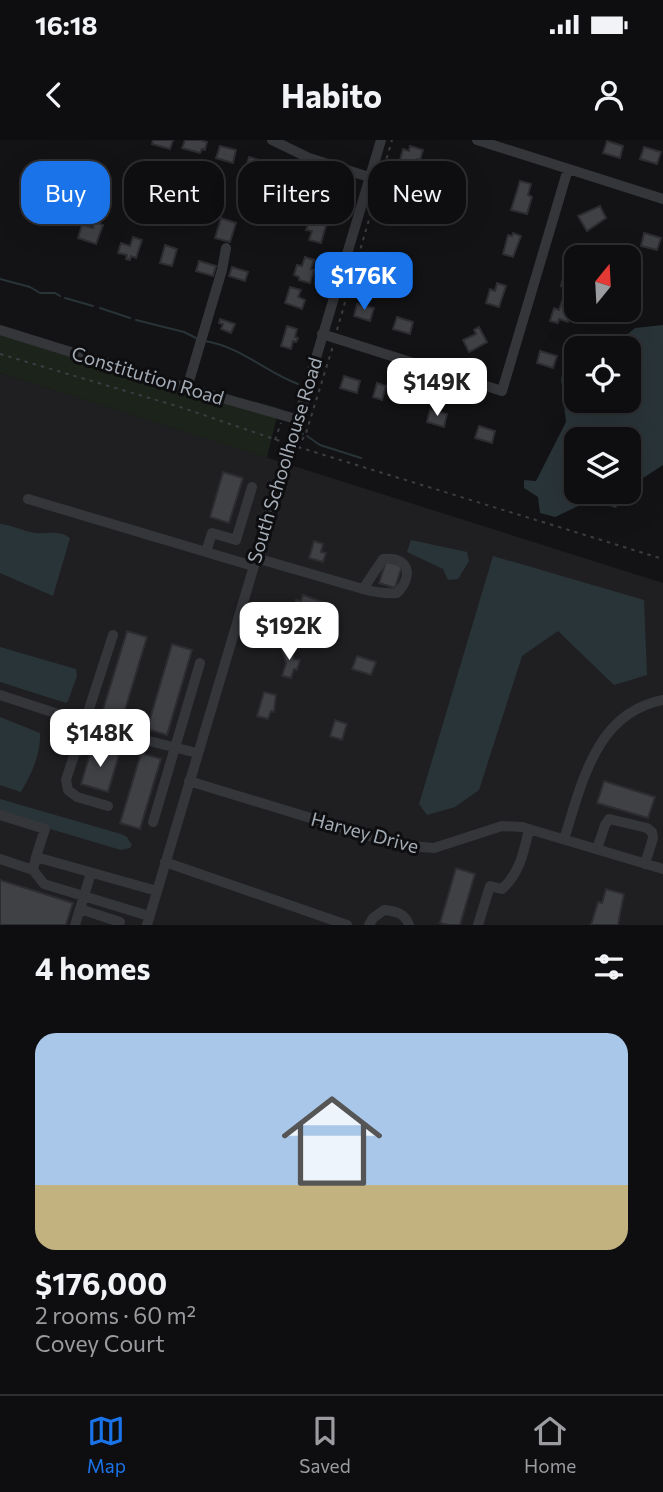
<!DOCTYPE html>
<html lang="en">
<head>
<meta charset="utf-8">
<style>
	:root { --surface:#0e0e10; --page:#171719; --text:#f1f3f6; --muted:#9b9c9f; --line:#2e2e30; --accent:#1a73e8 }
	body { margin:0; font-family:Commissioner,sans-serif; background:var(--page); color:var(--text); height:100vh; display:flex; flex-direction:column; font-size:26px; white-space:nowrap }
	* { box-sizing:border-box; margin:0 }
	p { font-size:23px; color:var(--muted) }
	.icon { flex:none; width:38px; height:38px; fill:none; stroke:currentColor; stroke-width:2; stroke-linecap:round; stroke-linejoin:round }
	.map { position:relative; height:785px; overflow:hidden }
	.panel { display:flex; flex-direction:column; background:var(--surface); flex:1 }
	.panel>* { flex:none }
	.guide { position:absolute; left:21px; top:21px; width:621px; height:63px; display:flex; gap:14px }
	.needle { width:46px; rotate:18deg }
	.buttons { position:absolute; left:564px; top:105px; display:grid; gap:14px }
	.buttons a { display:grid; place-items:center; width:77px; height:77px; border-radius:14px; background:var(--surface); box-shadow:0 7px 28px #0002,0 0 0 2px var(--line); font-size:35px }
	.price { position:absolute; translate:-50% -60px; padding:0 16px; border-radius:14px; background:#fff; color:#222; font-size:23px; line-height:46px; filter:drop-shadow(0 2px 4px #0008) }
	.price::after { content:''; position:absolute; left:50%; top:42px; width:21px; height:16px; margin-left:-10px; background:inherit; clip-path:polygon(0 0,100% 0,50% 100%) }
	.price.selected { background:var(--accent); color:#fff }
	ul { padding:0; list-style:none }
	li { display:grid; align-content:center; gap:14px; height:371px; padding:0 35px }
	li+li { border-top:2px solid var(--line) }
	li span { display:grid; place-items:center; height:217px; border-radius:21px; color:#555 }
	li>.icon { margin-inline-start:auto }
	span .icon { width:126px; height:126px; fill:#fffc; stroke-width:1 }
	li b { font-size:30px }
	h2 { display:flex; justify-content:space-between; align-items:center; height:84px; padding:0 35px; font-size:30px }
	.chip { padding:0 24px; border-radius:21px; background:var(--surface); box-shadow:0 7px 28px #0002,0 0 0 2px var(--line); font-size:24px; line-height:63px }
	.chip.selected { background:var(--accent); color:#fff }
	.status { display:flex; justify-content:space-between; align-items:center; height:49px; padding:0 35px; background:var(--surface); direction:ltr }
	.status svg { height:19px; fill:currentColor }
	header { display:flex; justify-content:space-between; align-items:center; height:91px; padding:0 35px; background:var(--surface); font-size:32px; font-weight:700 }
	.dock { display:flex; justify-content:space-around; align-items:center; height:98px; border-top:2px solid var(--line); background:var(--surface); font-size:19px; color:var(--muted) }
	.dock a { display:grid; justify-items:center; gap:4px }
	.dock .selected { color:var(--accent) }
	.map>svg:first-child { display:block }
	.built { fill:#1f1f22 }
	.green { fill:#1b231b }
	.water { fill:#293439 }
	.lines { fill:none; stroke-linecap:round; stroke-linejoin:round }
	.stream { stroke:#293439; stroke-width:2 }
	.building { fill:#3f4145; stroke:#2d2d31; stroke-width:2 }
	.path { stroke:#3a3d41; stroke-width:2; stroke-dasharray:3.5 5; stroke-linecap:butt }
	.minor { stroke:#34363a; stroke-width:10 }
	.labels { text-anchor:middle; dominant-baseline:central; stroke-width:6; stroke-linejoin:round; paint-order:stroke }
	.street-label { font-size:19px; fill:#a4acb6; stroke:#0e0e10 }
</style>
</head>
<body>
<div class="status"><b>16:18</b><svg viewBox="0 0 49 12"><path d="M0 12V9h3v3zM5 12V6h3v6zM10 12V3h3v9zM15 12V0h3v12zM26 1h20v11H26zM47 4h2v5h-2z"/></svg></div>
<header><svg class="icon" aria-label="back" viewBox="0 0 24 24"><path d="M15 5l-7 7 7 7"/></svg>Habito<svg class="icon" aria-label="person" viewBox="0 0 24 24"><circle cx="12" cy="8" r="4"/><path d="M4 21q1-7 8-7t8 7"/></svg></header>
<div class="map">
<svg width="663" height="785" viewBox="0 0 663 785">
	<rect width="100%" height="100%" fill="#131315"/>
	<!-- built -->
	<path class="built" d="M0,233L663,443V785H0Z"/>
	<!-- green -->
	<path class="green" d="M0,187L149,233L279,268L267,318L0,233Z"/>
	<!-- water -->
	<path class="water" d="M663,185V325L628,348V299H576V352H624L616,368L591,360L555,377L540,373L538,357L524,348V340L536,341L566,282L561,238L576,209V261H628V208H611L635,188Z
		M0,384C12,385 23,391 35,393C48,394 59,390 70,398L53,456L0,433Z
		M411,400L467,412L469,421L458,439L448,440L443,429L407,412Z
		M493,416L644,460L647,535L614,545L558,491L522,516L479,650L455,667L427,675L419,664Z
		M0,507L76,529L77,536L68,561L66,563L0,542Z
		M0,577L40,593C41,614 31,635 21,652L0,645Z
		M0,659L121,694L127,697L132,705L130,708L121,710L0,674Z"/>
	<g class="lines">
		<!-- stream -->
		<path class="stream" d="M0,139L30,147L40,153H55L60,156
			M65,158L93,166
			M100,168L130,178
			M136,180L184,192L198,199
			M205,201C241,207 266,232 298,244
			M303,294L301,290L313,248
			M307,296L320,305L361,318"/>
	</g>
	<!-- building -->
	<path class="building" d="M153,0H173L170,9L152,4Z
		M185,0H200L207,2L205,10L202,9L200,13L182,8Z
		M607,1L623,6L620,18L603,13Z
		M220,6L236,10L233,23L216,18Z
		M410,6L423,10L420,20L417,19L415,25L412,24L409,34L397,31L403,9L409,11Z
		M644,7L661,12L657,24L640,19Z
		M249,17L266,22L263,34L246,29Z
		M441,20L458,24L454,37L437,32Z
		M290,33L297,35L293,50L281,46L283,38L288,39Z
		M520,41L531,44L528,55L532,57L527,74L511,70Z
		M312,42L334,47L331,57L309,51Z
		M600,66L606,78L587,91L578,76Z
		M318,72L329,75L321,103L309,100L312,91L306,90L309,83L314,84Z
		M221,78L236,83L230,102L215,98Z
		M94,82L103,85L96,104L78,98L82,85L93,88Z
		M513,93L521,96L513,117L503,114L508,95L512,96Z
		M644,93L661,98L657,110L641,106Z
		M133,97L142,100L136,118L131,116L130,120L126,119L127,115L118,113L121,103L130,106Z
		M165,105L177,109L172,126L160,123Z
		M305,117L314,120L311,129L314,130L310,143L299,140V137L294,135L297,125L302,126Z
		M199,121L216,126L213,136L196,131Z
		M573,123H576V150L561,146L563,138L568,139Z
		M232,127L248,132L245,141L229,136Z
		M497,143L506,146L499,167L486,163L490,149L495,151Z
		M290,147L301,150L298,157L305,160L302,169L285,163Z
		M562,161L573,164L568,182L559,179L558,183L550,181L554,168L559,170Z
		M357,164L374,168L370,181L354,176Z
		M397,177L413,182L410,194L393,189Z
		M220,179L235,184L231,193L221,189L223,184L219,183Z
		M287,186L297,189L295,197L298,198L296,202L293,201L291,209L281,206Z
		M479,187L487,202L469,212L463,200L476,194L474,190Z
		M540,211L557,216L553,228L537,223Z
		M344,236L360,241L357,253L340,248Z
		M377,243L386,246L382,260L373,257Z
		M396,244L413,249L409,262L392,257Z
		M430,270L447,274L444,287L427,282Z
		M479,286L495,291L492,303L475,298Z
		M223,332L243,338L229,383L210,377Z
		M314,401L323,404L321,412L326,413L323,422L309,418Z
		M386,421L402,426L395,448L379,443Z
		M303,455L323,462L319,472L309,469L307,475L293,470L296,460L301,461Z
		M127,491L147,497L122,580L102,573Z
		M172,504L192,510L167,595L147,589Z
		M290,505L294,519L300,520L297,530L294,529L291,538L282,536L286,523L281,506Z
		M357,516L376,522L371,535L352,529Z
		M264,552L276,555L274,572L271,571L268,579L257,576Z
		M335,580L347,584L342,600L330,596Z
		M92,607L119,615L108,652L81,644Z
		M141,613L161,619L140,689L120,683Z
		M604,641L655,657L648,678L597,663Z
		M456,728L475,734L460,785H448L440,783Z
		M0,740L73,763L66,785H0Z
		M606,749L624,754L618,785H591L598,762L602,763Z"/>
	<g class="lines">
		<!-- path -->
		<path class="path" d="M337,190L392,0
			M0,214L180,267L283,302
			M275,300L281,283
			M302,300L306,293L333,206
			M298,307L663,419"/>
		<!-- minor -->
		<path class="minor" d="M272,0L309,18L369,37
			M477,0L663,59
			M0,190L187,248L296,279
			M322,194L502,251L568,29
			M187,248L222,130L226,108
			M28,359L253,426
			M206,412L212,393L236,400L252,347
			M256,418L363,449C374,452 385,454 397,453C414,436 409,416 383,419L363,449
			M0,555L113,592L197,613
			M189,641L399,705L434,708L502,686L522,687L663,729
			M108,666L77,657L68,650L66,640L113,495
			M0,675L45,689L36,717
			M153,682L200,523
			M564,699C582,644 595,573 663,560
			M597,709L605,685L609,679L647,688L652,692L653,698L645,724
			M0,719L33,730
			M165,722L347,785
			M80,769L120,782L119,785
			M149,776L44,744L33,730L36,717L157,751
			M75,785L91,733
			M147,785L381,0
			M369,785L373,778L384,770C395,771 405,773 409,785
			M478,785L490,746L502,749C520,733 524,711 529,689"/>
	</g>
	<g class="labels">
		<!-- street labels -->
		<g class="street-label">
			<text transform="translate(148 235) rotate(17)">Constitution Road</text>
			<text transform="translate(284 320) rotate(-73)">South Schoolhouse Road</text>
			<text transform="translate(365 692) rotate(15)">Harvey Drive</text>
		</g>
	</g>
</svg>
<div class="buttons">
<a><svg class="needle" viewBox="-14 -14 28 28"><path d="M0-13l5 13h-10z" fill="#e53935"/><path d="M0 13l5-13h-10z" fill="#9b9c9f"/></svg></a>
<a><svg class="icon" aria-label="locate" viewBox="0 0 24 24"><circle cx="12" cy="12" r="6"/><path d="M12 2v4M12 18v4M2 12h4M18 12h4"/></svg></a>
<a><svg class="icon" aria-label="layers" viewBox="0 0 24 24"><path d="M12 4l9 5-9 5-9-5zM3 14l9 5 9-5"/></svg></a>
</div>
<b class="price selected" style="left:364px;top:172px">$176K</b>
<b class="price" style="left:437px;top:278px">$149K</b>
<b class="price" style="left:289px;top:522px">$192K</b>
<b class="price" style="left:100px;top:629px">$148K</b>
<div class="guide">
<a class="chip selected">Buy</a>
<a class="chip">Rent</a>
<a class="chip">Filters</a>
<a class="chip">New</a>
</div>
</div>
<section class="panel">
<h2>4 homes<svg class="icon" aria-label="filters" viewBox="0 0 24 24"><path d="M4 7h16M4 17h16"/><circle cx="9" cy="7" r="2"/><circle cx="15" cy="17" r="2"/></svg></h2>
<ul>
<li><span style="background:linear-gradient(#a9c7e8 70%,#c2b280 0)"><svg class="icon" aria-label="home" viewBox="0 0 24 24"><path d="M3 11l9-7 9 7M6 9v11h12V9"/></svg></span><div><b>$176,000</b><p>2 rooms · 60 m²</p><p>Covey Court</p></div></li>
</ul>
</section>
<nav class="dock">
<a class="selected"><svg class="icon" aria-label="map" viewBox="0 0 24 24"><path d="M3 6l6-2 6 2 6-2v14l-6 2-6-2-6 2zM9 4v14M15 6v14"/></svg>Map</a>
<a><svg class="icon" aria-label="saved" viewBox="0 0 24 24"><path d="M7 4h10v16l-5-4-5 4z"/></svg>Saved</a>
<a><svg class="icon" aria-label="home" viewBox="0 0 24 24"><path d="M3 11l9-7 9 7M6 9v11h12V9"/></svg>Home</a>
</nav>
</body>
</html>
